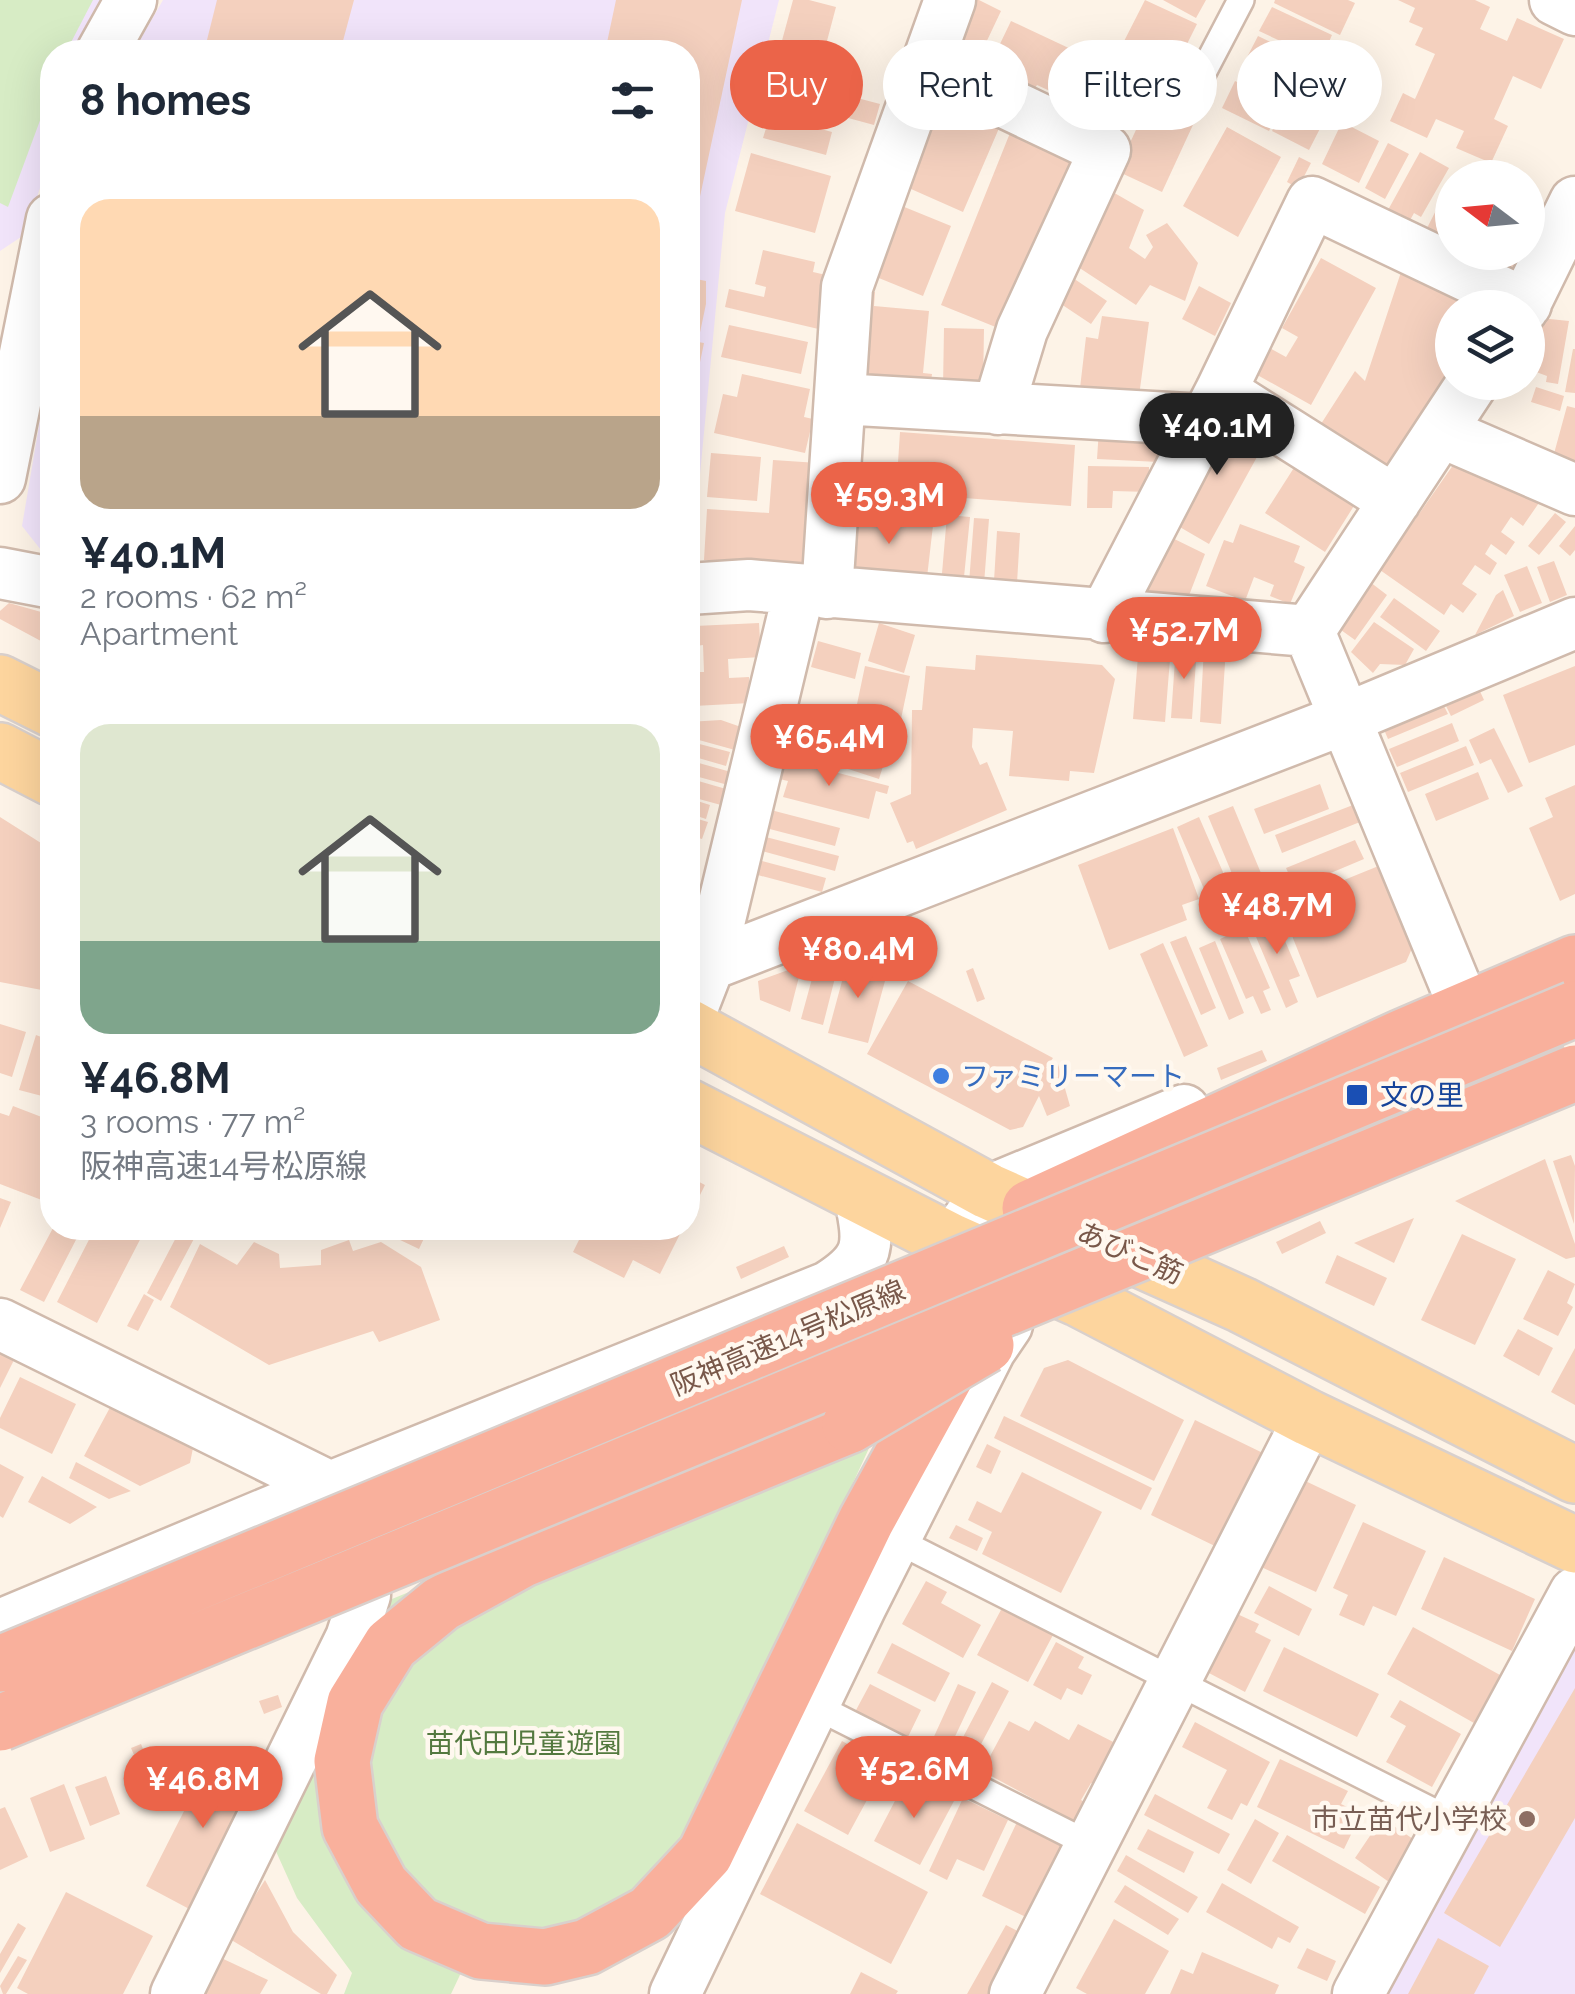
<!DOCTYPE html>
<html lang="en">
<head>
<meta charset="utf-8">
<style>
	:root { --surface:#fff; --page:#f2f2f3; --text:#1f2937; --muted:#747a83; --accent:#eb6449 }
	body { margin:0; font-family:Raleway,"Noto Sans JP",sans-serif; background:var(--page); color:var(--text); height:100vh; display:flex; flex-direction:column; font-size:38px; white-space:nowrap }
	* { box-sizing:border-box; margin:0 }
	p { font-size:32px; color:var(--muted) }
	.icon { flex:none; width:55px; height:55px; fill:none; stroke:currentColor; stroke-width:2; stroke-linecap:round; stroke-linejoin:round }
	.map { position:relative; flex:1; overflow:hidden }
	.details { position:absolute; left:40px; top:40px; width:660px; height:1200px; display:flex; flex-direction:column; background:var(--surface); border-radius:40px; box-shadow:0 10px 40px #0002 }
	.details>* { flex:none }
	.banner { position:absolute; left:730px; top:40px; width:695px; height:90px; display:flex; gap:20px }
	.needle { width:65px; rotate:286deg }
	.tools { position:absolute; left:1435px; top:160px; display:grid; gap:20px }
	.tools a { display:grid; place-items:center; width:110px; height:110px; border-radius:50%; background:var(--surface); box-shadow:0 10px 40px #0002; font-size:50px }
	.price { position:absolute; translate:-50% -85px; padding:0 22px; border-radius:35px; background:var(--accent); color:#fff; font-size:32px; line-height:65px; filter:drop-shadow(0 2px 5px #0008) }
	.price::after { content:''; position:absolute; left:50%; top:60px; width:30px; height:22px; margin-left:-15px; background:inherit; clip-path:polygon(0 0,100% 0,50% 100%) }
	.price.selected { background:#222; color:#fff }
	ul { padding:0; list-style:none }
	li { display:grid; align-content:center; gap:20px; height:530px; padding:0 40px }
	li span { display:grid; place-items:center; height:310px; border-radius:30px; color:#555 }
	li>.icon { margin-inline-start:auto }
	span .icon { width:180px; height:180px; fill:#fffc; stroke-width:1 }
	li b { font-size:42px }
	h2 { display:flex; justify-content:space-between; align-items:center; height:120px; padding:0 40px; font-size:42px }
	.tag { padding:0 35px; border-radius:45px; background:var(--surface); box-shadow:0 10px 40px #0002; font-size:35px; line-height:90px }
	.tag.selected { background:var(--accent); color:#fff }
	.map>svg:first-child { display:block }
	.education { fill:#f1e4fa }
	.green { fill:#d7ecc5 }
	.building { fill:#f4d0be }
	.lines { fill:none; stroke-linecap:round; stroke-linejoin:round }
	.lane-casing { stroke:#d0baac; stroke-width:30 }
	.street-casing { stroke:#d0baac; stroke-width:55 }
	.primary-casing { stroke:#d9d0cc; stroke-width:60 }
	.highway-casing { stroke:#d9d0cc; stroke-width:60 }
	.lane { stroke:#fff; stroke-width:25 }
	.street { stroke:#fff; stroke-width:50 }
	.primary { stroke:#fdd59e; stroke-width:55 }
	.highway { stroke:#f9b09c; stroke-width:55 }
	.highway-bridge-casing { stroke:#d9d0cc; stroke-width:60; stroke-linecap:butt }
	.highway-bridge { stroke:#f9b09c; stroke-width:55 }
	.shop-dot { fill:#3f7fe0; stroke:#fff8ef; stroke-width:4 }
	.transit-dot { fill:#1a4fb4; stroke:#fff8ef; stroke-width:4 }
	.education-dot { fill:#8d6e63; stroke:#fff8ef; stroke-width:4 }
	.labels { text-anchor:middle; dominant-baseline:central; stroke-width:9; stroke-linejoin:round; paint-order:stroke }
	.shop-label { font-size:28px; fill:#366cbe; stroke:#fff8ef; text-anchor:start }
	.transit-label { font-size:28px; fill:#164399; stroke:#fff8ef; text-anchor:start }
	.street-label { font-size:28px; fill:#79584a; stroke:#fff8ef }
	.park-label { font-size:28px; fill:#53793f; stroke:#fff8ef }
	.education-label { font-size:28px; fill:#785e54; stroke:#fff8ef; text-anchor:end }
</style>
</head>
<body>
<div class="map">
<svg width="1575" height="1994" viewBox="0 0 1575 1994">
	<rect width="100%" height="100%" fill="#fdf3e7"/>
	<!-- education -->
	<path class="education" d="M0,0H115L87,52H52V153L24,235L0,251Z
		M163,0H779L725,213L690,579H688V52H133Z
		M52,349V564L22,526Z
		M1575,1645V1994H1383Z"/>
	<!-- green -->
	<path class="green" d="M0,0H93L66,52H52V88L8,207L0,203Z
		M832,1418L876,1433C842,1507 807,1582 773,1656C734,1740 701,1844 622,1900C580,1930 533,1931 483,1926L451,1994H344L352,1973L297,1898L270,1838L392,1599Z"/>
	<!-- building -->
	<path class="building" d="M217,0H354L340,52H204Z
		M616,0H742L689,248L688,52H605Z
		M793,0H809L836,7L823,56L855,65L846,95L880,104L874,125L767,96Z
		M966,0H979L1001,11L975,66L942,49Z
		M1145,0L1197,24L1169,80L1117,55Z
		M1163,0H1206L1196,18Z
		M1275,0H1348L1355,3L1340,35L1274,3Z
		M1398,0H1475L1490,7L1480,29L1507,41L1517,18L1564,39L1541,89L1513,76L1494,119L1508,126L1491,163L1456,148L1464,131L1436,119L1427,138L1390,121L1403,93L1415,99L1435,54L1415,45L1423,28L1409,22L1415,8Z
		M1272,7L1332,35L1321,60L1259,31Z
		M1011,21L1141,82L1116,135L1045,102L1050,91L1037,85L1031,95L986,73Z
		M1258,36L1316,64L1303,91L1244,63Z
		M1235,81L1282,104L1269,131L1222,108Z
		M942,93L1003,119L963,212L902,185Z
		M1153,93L1198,114L1162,192L1117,171Z
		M1290,96L1314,108L1316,104L1329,111L1309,150L1272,131Z
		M770,115L832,132L826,155L763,138Z
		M1342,122L1379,141L1359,183L1322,164Z
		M1227,127L1281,157L1238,237L1183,206Z
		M1012,128L1079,156L1008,332L941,305Z
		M1388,143L1409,154L1385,199L1365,188Z
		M1420,152L1449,168L1421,217L1414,213L1409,222L1388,210Z
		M751,153L831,176L815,233L735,211Z
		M1299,157L1311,163L1298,188L1287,182Z
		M1452,179V238L1451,242L1426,230Z
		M1111,191L1144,210L1129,248L1145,259L1153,247L1146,235L1167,223L1198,263L1185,301L1150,285L1136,305L1075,265Z
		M897,204L951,226L923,296L869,274Z
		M1532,211L1549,221L1519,275L1501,266L1508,252H1528V219Z
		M763,250L815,262L813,272L839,278L827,331L725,307L729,289L764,297L766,287L755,284Z
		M1321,258L1376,288L1311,405L1252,372L1266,346L1286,357L1298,337L1282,328Z
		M1404,263L1485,308H1452V367L1386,468L1319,427L1355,371L1365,381Z
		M691,278L706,281V304L698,342L704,343L689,415L688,295Z
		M1073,278L1107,301L1091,324L1058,302Z
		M1199,286L1231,303L1215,336L1182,319Z
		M861,291L875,292L874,306L929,311L923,373L932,374L930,391L852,383Z
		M1102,316L1149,322L1139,396L1080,388L1086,337L1098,339Z
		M1540,318L1569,321L1558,384L1546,382L1547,376L1528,369L1529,330L1535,332Z
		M729,325L808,342L801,374L721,357Z
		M944,328L984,329L983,387H943Z
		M1573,349H1575V393L1565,392Z
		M742,374L810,389L804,417L813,419L805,453L714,433L723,394L737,397Z
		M1536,387L1564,396L1560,411L1531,402Z
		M1567,406L1575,408V467L1552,461Z
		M1225,413L1268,437L1209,544L1166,519Z
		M1099,429L1161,432L1159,462L1097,459Z
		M900,432L1075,445L1071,506L896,493Z
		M711,453L761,457L757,501L707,497Z
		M1458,458L1543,497L1523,526L1511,517L1501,532L1515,542L1506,555L1491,544L1485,554L1497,563L1490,575L1475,565L1462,584L1477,594L1463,613L1451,604L1444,615L1380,570Z
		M773,460L818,463L810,569L704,560L707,509L769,513Z
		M1297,463L1357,501L1325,552L1265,513Z
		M1088,466L1149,467V492L1113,491L1112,508H1087Z
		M852,508L934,517L926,586L844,577Z
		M1555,513L1566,522L1539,555L1528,546Z
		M947,515L970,517L963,587L941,585Z
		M974,518L989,519L984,584L969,583Z
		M1240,524L1300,546L1294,562L1305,567L1290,604L1270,596L1274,585L1254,577L1245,601L1206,586L1224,540L1233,543Z
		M1575,526V550L1570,556L1559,546Z
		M997,531L1020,533L1017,583L994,581Z
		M1160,532L1205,554L1188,598L1132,592Z
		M1554,561L1567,595L1550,602L1537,567Z
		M1527,566L1542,603L1520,612L1504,575Z
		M1370,582L1387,595L1355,640L1341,630L1355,611L1352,608Z
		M1503,590L1514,616L1475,635L1496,595Z
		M1394,598L1440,631L1426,651L1380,617Z
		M9,603L52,615V647L0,619V611Z
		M1374,622L1414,649L1405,665L1380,664L1373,673L1351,652Z
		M759,623L761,657L728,659L729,678L749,677L750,703L694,706L693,672H704L703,645L696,646L695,626Z
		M879,623L915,635L904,673L868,661Z
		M818,641L861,653L855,679L811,667Z
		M1139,643L1171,646L1165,722L1133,719Z
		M1176,645L1197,646L1192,719L1171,718Z
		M1204,647L1226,648L1221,724L1200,722Z
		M976,655L1102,665L1115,679L1094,773L1070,771L1069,781L1009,776L1013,731L973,728L972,747L980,765L987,762L1007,810L916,849L913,841L907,843L890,803L911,794L912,710H922L926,666L975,670Z
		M865,666L910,676L901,719L856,709Z
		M1575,666V745L1529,763L1503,695Z
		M1478,687L1484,700L1451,716L1445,704Z
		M1443,704L1448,714L1388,739L1385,732L1388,727Z
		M821,705L899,726L897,737L876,731L873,745L793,723L796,713L817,719Z
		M721,720L741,727L735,750L688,737V722Z
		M1452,723L1459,741L1397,767L1389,749Z
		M1494,728L1523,786L1508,793L1491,759L1480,764L1469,740Z
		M810,740L884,763L879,779L805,755Z
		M688,741L730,752L726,766L688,755Z
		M1466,746L1474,765L1408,792L1400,773Z
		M780,758L889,786L887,794L876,791L869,819L783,797L788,781L775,778Z
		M688,760L731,772L728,785L688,774Z
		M1478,772L1489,799L1436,821L1425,794Z
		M688,778L726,789L721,805L688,796Z
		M1320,784L1329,809L1264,834L1254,809Z
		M1575,785V894L1560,901L1529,828L1553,817L1545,798Z
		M688,798L710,805L706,819L688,813Z
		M1353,805L1360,822L1282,853L1275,835Z
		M1233,806L1268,890L1243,900L1208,816Z
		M767,809L840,828L835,846L762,827Z
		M688,816L708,822L702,839L688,835Z
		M0,817L52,850V965L47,991L0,982Z
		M1199,817L1236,902L1214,912L1177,827Z
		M1173,828L1199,899L1182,905L1187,920L1109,950L1078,865Z
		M762,836L839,856L835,871L758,850Z
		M1355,840L1364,859L1295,888L1286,868Z
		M758,860L826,878L822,892L754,874Z
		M1381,865L1413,946L1406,962L1317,998L1280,906Z
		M1274,915L1300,976L1289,980L1298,1002L1286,1008L1251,925Z
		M1244,928L1270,988L1263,991L1271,1010L1261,1014L1253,996L1246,999L1220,939Z
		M1186,936L1216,1008L1201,1015L1170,942Z
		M1215,941L1244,1013L1229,1020L1199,948Z
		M1163,943L1208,1046L1184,1057L1140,954Z
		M848,959L888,970L868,1043L828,1033Z
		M816,964L837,970L823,1025L801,1019Z
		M802,965L790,1012L760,1000L758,981Z
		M973,968L985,999L977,1002L966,971Z
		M908,981L1053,1058L1046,1068L1058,1064L1070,1106L1047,1116L1039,1096L1023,1127L1010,1130L867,1054Z
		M0,1024L26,1032L12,1077L0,1073Z
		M36,1035L52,1041V1063L42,1096L19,1090Z
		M1262,1050L1267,1061L1221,1080L1217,1068Z
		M13,1106L52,1121V1204L0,1184V1113L9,1116Z
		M1571,1155L1575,1166L1574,1224L1553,1161Z
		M1545,1159L1575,1244V1257L1566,1259L1455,1201Z
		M688,1176L705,1185L688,1219Z
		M0,1198L11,1202L0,1228Z
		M1414,1218L1394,1263L1354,1243Z
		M1320,1221L1326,1233L1282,1254L1276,1242Z
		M53,1228H72L80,1232L44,1302L20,1290Z
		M95,1228H146L97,1323L57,1302Z
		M181,1228L197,1233L161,1301L147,1293Z
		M375,1228H407L425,1236L419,1249Z
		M563,1228H683L660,1274L633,1260L624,1278L573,1252L581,1236Z
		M1462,1234L1516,1259L1475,1345L1421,1320Z
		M349,1240L353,1251L381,1242L421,1267L440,1320L379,1342L373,1331L269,1365L170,1307L200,1244L237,1265L254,1242L279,1254L280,1268L321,1265V1250Z
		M784,1246L789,1257L741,1279L736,1267Z
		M1337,1255L1387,1278L1374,1306L1325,1283Z
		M1548,1270L1575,1284L1567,1303L1573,1307L1558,1336L1523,1319Z
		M144,1294L154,1300L138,1331L127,1326Z
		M1518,1329L1553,1348L1539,1376L1503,1356Z
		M0,1343L18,1352L0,1388Z
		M1575,1348V1405L1551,1392Z
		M1068,1360L1184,1420L1154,1481L1020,1416L1044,1368Z
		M20,1377L76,1404L52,1454L0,1428V1418Z
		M114,1400L194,1443L190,1463L140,1486L84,1456Z
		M1004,1416L1152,1488L1141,1510L994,1438Z
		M1195,1420L1267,1455L1221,1549L1151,1515Z
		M987,1444L1001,1451L991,1474L976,1467Z
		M76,1462L131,1491L109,1499L69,1478Z
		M0,1464L24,1477L3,1518L0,1516Z
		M1022,1472L1102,1512L1061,1593L982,1554L992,1532L968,1520L977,1501L1001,1513Z
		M42,1476L97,1507L70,1524L28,1502Z
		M1299,1478L1356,1505L1316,1592L1259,1566Z
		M1363,1522L1426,1551L1396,1616L1373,1606L1364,1626L1339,1615L1348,1595L1333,1588Z
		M956,1525L983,1538L977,1551L949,1538Z
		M1444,1557L1535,1599L1512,1651L1421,1609Z
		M926,1581L947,1592L941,1603L981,1625L963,1658L902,1624Z
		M1269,1586L1312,1609L1299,1636L1254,1613Z
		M1002,1608L1053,1635L1028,1682L977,1655Z
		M1235,1613L1259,1624L1255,1632L1271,1640L1245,1692L1207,1672Z
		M1413,1627L1500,1675L1474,1723L1387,1674Z
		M1056,1642L1084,1657L1078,1668L1092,1675L1082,1695L1067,1688L1061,1700L1033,1685Z
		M892,1643L950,1673L935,1702L877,1673Z
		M1284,1647L1379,1694L1357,1737L1263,1691Z
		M992,1682L1009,1691L978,1750L961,1741Z
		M870,1684L921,1710L907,1739L855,1712Z
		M958,1684L976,1692L943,1762L926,1754Z
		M1575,1688V1818L1500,1947L1444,1913Z
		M278,1695L282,1707L264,1714L259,1701Z
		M1400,1700L1461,1734L1432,1787L1386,1762L1406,1726L1390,1717Z
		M1009,1721L1029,1731L1035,1721L1069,1740L1078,1724L1127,1749L1105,1790L1091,1783L1081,1800L1094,1808L1083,1826L982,1771Z
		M1195,1722L1270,1762L1247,1806L1241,1803L1232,1820L1207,1808L1227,1770L1182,1747Z
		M842,1741L886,1765L848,1835L804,1811Z
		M141,1744L153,1773L144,1778L131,1748Z
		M214,1752L261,1776L193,1911L146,1886Z
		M1280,1759L1348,1791L1341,1804L1361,1814L1344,1849L1257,1807Z
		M106,1776L120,1814L90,1826L75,1787Z
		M908,1776L954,1801L920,1865L874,1841Z
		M64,1784L85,1839L50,1852L30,1798Z
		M1155,1794L1230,1834L1219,1854L1144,1815Z
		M963,1798L1008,1820L984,1871L957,1859L947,1880L929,1871Z
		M5,1807L28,1857L0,1870V1809Z
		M1382,1818L1416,1841L1389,1882L1355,1858Z
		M1255,1819L1279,1833L1251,1884L1227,1870Z
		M1017,1822L1069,1846L1034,1921L982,1896Z
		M797,1823L928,1892L891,1964L760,1894Z
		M1148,1829L1194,1852L1184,1873L1137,1849Z
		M1287,1835L1380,1887L1365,1914L1272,1861Z
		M1126,1855L1198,1897L1188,1913L1117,1871Z
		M265,1880L293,1932L337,1975L327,1994H321L228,1938Z
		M1222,1883L1299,1927L1290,1943L1278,1937L1272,1949L1206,1912Z
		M1125,1885L1179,1919L1168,1935L1114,1902Z
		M66,1892L153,1936L123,1994H28L17,1988Z
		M1114,1919L1169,1951L1145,1994H1087L1076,1988Z
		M18,1923L26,1928L0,1973V1954Z
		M1006,1925L1023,1934L990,1994H967Z
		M1438,1938L1489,1966L1474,1994H1408Z
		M1307,1948L1336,1961L1327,1981L1297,1968Z
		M1202,1952L1279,1985L1275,1994H1170L1181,1969L1193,1974Z
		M18,1956L27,1960L6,1994H3L0,1986Z
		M217,1956L268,1980L260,1994H199Z
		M861,1972L898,1991L896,1994H850Z"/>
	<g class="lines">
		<defs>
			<path id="lane" d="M1196,86L1241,0
				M894,1539L1454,1822
				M813,1705L1091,1845"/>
			<path id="street" d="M1555,0L1575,10
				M102,52L131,0
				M926,65L1105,150L1022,330L998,409
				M1523,308L1575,202
				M1221,391L1395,501
				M840,399L1204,420
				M1441,432L1575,490
				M0,478L52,219
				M0,573L52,583
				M688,589L749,585L1309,631
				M827,593L847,287L950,0
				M1104,617L1221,391L1312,202L1526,304
				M1309,631L1460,997
				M1309,631L1473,382
				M709,965L1347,718L1575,623
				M688,1019L709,965L799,591
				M952,1242L988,1191L1184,1110
				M0,1324L330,1487L365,1595L351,1638L176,1994
				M0,1625L330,1487L828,1287C872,1259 869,1245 860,1197
				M675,1994L861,1606L990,1350L1007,1325
				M1015,1994L1309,1418
				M1358,1994L1575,1593"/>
			<path id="primary" d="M0,683L52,709
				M0,751L52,778
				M688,1027L988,1191L1242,1305L1575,1475
				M688,1107L952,1242L1078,1298L1309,1418L1575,1545"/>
			<path id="highway" d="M1030,1208L1403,1037L1575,963
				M850,1425L523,1559L441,1604L391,1645L355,1703L342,1761L350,1827L381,1885L418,1924L481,1951L545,1957L587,1947L650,1913L705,1854L866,1521L1006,1266"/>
		</defs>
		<!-- lane casing -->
		<use href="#lane" class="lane-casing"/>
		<!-- street casing -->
		<use href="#street" class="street-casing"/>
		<!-- primary casing -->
		<use href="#primary" class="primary-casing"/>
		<!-- highway casing -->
		<use href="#highway" class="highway-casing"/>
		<!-- lane -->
		<use href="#lane" class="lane"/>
		<!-- street -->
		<use href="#street" class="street"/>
		<!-- primary -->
		<use href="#primary" class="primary"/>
		<!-- highway -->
		<use href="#highway" class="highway"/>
		<defs>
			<path id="highway-bridge" d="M850,1425L986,1345
				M0,1664L1575,1009
				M0,1723L1575,1073"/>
		</defs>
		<!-- highway-bridge casing -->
		<use href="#highway-bridge" class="highway-bridge-casing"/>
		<!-- highway-bridge -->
		<use href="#highway-bridge" class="highway-bridge"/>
	</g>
	<!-- markers -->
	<circle class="shop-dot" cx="941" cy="1076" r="10"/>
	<rect class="transit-dot" x="1345" y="1083" width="24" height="24" rx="5"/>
	<circle class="education-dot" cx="1527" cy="1819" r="10"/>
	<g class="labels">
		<!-- shop labels -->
		<g class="shop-label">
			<text x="961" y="1076">ファミリーマート</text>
		</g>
		<!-- transit labels -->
		<g class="transit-label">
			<text x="1380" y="1095">文の里</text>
		</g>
		<!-- street labels -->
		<g class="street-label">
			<text transform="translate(1130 1253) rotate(24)">あびこ筋</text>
			<text transform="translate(788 1338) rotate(-23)">阪神高速14号松原線</text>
		</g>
		<!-- park labels -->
		<g class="park-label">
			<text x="524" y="1743">苗代田児童遊園</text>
		</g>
		<!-- education labels -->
		<g class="education-label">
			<text x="1507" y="1819">市立苗代小学校</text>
		</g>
	</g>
</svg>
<div class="tools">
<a><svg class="needle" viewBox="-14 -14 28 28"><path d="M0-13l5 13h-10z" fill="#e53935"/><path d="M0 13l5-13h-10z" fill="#747a83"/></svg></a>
<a><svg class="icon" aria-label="layers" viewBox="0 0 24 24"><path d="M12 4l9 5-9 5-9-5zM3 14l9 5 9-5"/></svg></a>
</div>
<b class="price selected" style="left:1217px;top:478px">¥40.1M</b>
<b class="price" style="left:889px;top:547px">¥59.3M</b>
<b class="price" style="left:1184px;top:682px">¥52.7M</b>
<b class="price" style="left:829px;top:789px">¥65.4M</b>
<b class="price" style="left:1277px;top:957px">¥48.7M</b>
<b class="price" style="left:858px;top:1001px">¥80.4M</b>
<b class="price" style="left:914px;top:1821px">¥52.6M</b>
<b class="price" style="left:203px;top:1831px">¥46.8M</b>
<div class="banner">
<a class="tag selected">Buy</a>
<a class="tag">Rent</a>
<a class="tag">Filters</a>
<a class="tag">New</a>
</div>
<section class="details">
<h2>8 homes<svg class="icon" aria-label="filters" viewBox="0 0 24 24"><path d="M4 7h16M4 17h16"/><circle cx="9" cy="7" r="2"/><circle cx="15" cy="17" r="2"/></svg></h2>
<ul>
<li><span style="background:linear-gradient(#ffd9b3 70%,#b9a48a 0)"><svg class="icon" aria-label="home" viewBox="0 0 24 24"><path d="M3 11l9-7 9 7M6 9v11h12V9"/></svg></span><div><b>¥40.1M</b><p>2 rooms · 62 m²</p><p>Apartment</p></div></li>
<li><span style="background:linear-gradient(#dfe7d0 70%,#7fa58c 0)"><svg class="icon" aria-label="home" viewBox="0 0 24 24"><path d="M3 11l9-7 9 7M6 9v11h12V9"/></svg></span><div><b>¥46.8M</b><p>3 rooms · 77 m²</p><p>阪神高速14号松原線</p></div></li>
</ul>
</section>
</div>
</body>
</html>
